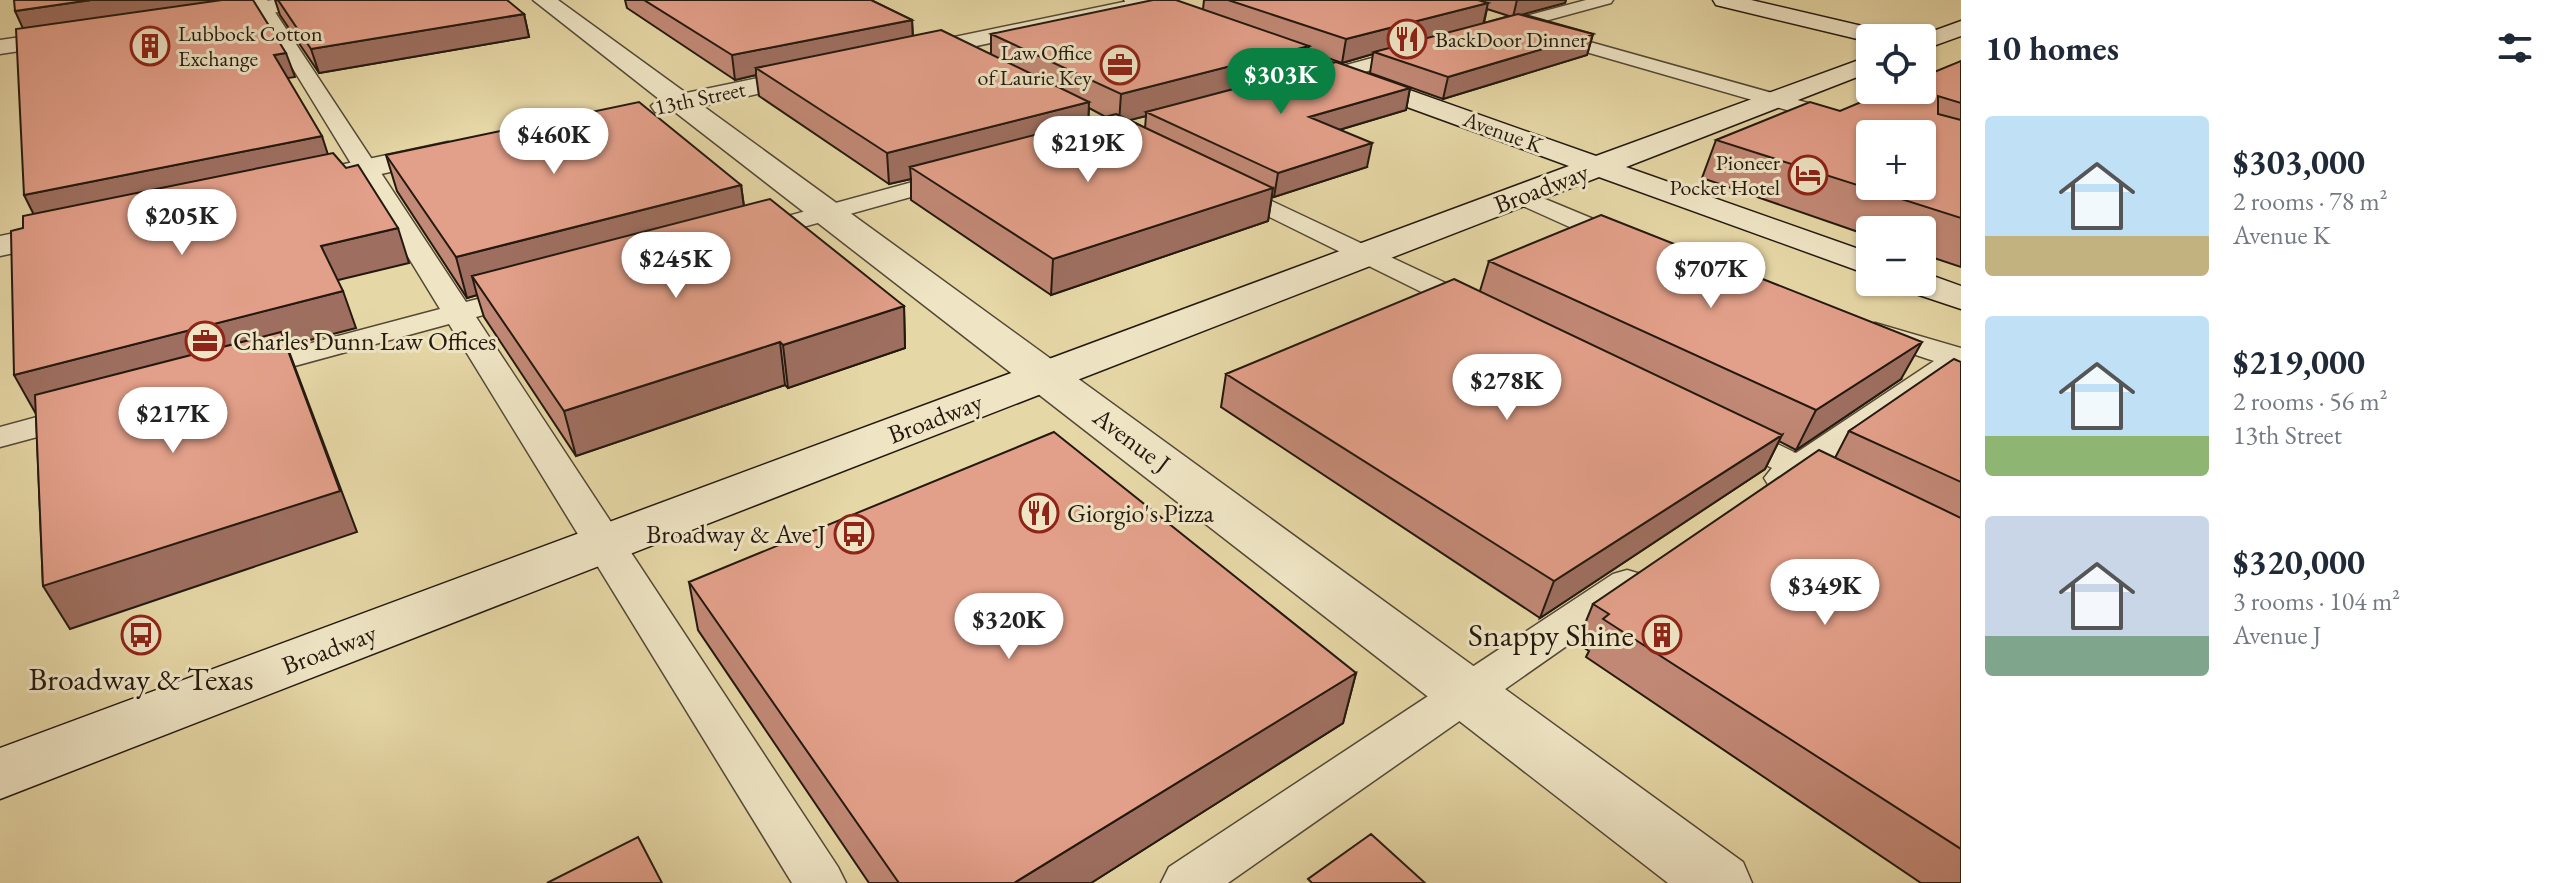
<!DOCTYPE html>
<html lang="en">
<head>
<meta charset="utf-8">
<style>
	:root { --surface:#fff; --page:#f2f2f3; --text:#1f2937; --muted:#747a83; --accent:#0b8043 }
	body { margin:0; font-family:"EB Garamond",serif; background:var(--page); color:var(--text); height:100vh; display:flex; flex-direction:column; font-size:30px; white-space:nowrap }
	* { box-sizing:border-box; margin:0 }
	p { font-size:26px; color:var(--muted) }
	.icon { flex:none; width:44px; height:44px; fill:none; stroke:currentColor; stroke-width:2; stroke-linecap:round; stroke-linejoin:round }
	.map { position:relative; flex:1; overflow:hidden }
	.details { display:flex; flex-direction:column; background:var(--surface); width:600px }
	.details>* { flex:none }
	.controls { position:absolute; left:1856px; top:24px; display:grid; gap:16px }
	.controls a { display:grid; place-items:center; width:80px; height:80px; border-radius:8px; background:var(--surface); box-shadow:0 2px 6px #0004; font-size:40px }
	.price { position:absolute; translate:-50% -68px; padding:0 18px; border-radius:28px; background:#fff; color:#222; font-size:26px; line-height:52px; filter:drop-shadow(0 2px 4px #0008) }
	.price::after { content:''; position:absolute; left:50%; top:48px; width:24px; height:18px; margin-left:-12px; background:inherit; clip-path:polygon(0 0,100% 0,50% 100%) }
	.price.active { background:var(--accent); color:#fff }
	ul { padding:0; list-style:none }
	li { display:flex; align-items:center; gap:24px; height:200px; padding:0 24px }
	li span { display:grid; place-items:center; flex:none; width:224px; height:160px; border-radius:8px; color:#555 }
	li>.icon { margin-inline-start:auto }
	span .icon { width:96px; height:96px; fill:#fffc; stroke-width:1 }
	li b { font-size:34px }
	h2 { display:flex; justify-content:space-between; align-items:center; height:96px; padding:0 24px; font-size:34px }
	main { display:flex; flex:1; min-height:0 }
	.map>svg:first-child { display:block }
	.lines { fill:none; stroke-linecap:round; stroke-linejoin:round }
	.lane-casing { stroke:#544835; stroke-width:3 }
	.street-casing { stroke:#544835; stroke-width:3 }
	.secondary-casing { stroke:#24190f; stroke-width:3 }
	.lane { fill:#efe5c5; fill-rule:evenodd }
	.street { fill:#efe5c5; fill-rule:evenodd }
	.secondary { fill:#efe5c5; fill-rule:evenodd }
	.wall { fill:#c28976; stroke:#24190f; stroke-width:2; fill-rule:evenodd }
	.shaded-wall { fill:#9e6f60; stroke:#24190f; stroke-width:2 }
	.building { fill:#e29f89; stroke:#24190f; stroke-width:2; fill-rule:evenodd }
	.labels { text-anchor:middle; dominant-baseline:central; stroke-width:6; stroke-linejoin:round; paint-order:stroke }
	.far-poi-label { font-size:22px; fill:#24190f; stroke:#efe5c5; text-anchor:start }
	.far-street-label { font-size:22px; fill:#24190f; stroke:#efe5c5 }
	.street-label { font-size:26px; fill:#24190f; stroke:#efe5c5 }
	.poi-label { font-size:26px; fill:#24190f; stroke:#efe5c5; text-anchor:start }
	.near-poi-label { font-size:32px; fill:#24190f; stroke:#efe5c5; text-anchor:end }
</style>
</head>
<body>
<main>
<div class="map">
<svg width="1961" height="883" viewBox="0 0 1961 883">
	<rect width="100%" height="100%" fill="#e6d7a6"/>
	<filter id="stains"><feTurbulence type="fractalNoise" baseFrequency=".0025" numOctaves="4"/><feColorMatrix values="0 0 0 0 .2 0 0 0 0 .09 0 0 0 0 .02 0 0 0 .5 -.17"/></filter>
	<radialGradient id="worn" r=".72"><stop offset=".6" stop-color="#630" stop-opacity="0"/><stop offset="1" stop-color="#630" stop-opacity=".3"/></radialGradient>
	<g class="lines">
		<defs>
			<path id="lane" d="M251,0H267L466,302L525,287L535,289L539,295L535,301L476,317L838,867L846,883H792L449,324L247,379L236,377L231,370L236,363L440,309Z
				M1586,0H1613L1611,3L1494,35L1485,30L1488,26Z
				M1547,30L1901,129L1904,134H1870L1541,39L1538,35Z
				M1416,46L1423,48L1425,52L1423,56L1313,86L1303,80L1306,76Z
				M953,171L961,173L965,178L961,183L753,241L744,238L740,233L744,228Z
				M1229,181L1486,302L1490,308L1486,314L1476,317L1466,314L1221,193L1217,188L1221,183Z
				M1521,189L1632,235L1636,241L1632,247H1614L1512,201L1509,196L1512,191Z
				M1875,323L1961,348V371L1823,466L1848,478L1853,486L1848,494L1835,497L1799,482L1782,489L1769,486L1764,478L1772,468L1720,442L1715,435L1720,428L1732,425L1744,428L1796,453L1934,361L1865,338L1860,332L1865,326Z
				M81,405L93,408L97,415L93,422L0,447V427Z
				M1627,570L1641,574L1647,584L1641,594L1228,883H1161L1169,867L1613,574Z"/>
			<path id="street" d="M273,0H329L318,6L200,24L189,17L200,10Z
				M533,0H558L686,93L816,66L825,69L829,74L825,79L703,106L1743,862L1752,883H1668L675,112H655L651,106L659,99Z
				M1133,0H1175L1164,6L906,61L897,59L894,54L897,49L906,47Z
				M77,29L85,31L89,36L85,41L0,54V40Z
				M448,142L458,145L463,151L458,157L304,191L293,189L289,182L293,175Z
				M68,222L80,225L85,232L80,239L0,256V236Z"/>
			<path id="secondary" d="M1124,0H1155L1596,156L1870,56V72L1626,167L1870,253V275L1599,177L0,799V748L1569,166L1127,5Z
				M1713,0H1751L1892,33L1896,38H1870V42L1716,5Z
				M1961,21V36L1922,50V38H1914Z
				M1922,272L1961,286V309L1904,290L1899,282H1922Z"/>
		</defs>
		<!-- lane casing -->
		<use href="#lane" class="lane-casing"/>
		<!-- street casing -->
		<use href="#street" class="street-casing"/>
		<!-- secondary casing -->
		<use href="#secondary" class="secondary-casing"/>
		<!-- lane -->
		<use href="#lane" class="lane"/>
		<!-- street -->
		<use href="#street" class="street"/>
		<!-- secondary -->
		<use href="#secondary" class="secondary"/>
	</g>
	<!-- wall -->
	<path class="wall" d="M275,0L524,14L529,37L319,73L280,15Z
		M625,0H871L912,20L913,36L991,54V34L1203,9L1204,0H1203H1566L1565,3L1522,14L1593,34L1587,55L1443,99L1370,73L1373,54L1342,63L1308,51L1305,70L1410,88L1406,110L1339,130L1367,167L1274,197L1272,196L1268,221L1051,295L911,200V179L889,184L759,96L756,75L735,80L627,8ZM1487,9L1509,16L1484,23ZM1089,108L1106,117L1088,121ZM1146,116L1145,128L1129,120Z
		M1961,61V267L1922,254V230H1870V236L1702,178L1716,140L1887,101H1894L1899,90H1922Z
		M386,155L741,185L744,206L904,306L905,348L788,388L785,385L576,456L484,317L477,295L467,298L397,191Z
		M1489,261L1901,379L1796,450L1779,441L1765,469L1540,618L1221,407L1226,374L1480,291Z
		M1961,362V883H1921L1586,657L1589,651L1577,643L1593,604L1835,458L1849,431Z
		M689,582L1356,673L1343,723L1091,883H869L698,630Z"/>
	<!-- shaded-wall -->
	<path class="shaded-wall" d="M91,0H249L25,33L15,11Z
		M1517,0H1566L1565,3L1513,17Z
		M1488,3L1483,25L1374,52L1373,54L1342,63L1346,39Z
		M524,14L529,37L319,73L311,49Z
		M912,20L913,43L756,68V75L735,80L732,55Z
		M1593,34L1587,55L1443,99L1448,77Z
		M1309,46L1305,73L1146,112V116L1119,123L1121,94Z
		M286,53L295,77L282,79L274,55Z
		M1410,88L1406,110L1305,140L1309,117Z
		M1089,102L1088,131L910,167L911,179L889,184L887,153Z
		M322,136L331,164L39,225L24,195Z
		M1372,143L1367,167L1274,197L1278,173Z
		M741,185L746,223L472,276L477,295L467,298L456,257Z
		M1273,188L1268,221L1051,295L1053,259Z
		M398,228L409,263L334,281L321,246Z
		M343,291L356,328L287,346L357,532L70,629L43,586L36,414L14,375Z
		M904,306L905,348L788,388L783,345Z
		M780,342L785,385L576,456L564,411Z
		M1922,342L1901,379L1796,450L1816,410Z
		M1782,435L1765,469L1540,618L1554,581Z
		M1356,673L1343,723L1091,883H1014Z"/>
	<!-- building -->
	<path class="building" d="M14,0H91L15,11Z
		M222,0H253L286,53L274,55L322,136L24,195L16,29Z
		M278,0H507L524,14L311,49Z
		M644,0H871L912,20L732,55Z
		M1153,0H1176L1309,46L1121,94L991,34Z
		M1228,0H1478L1488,3L1346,39Z
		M1518,14L1593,34L1448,77L1374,52Z
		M941,30L1089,102L887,153L756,68Z
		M1961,61V103L1938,96V114L1961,120V218L1716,140L1810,102L1840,111L1873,97L1887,101H1921L1924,98L1921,92L1915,90H1922V77ZM1870,134H1922V186H1870Z
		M1336,62L1410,88L1309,117L1372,143L1278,173L1146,112Z
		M639,102L741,185L456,257L386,155Z
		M1116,114L1273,188L1053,259L910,167Z
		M333,153L346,168L358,165L398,228L321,246L343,291L14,375L11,231L23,228V216Z
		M770,199L904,306L783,345L780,342L564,411L472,276Z
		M1601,215L1922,342L1816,410L1489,261Z
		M1454,279L1782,435L1554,581L1226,374Z
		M281,332L340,491L43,586L35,395Z
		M1954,359L1961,362V482L1849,431Z
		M1054,432L1356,673L1014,883H899L689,582Z
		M1819,450L1961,518V849L1603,619L1609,614L1593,604Z
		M1371,834L1425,883H1312L1308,879Z
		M638,837L662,883H547Z"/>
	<!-- icons -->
	<defs>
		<symbol id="restaurant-ring" viewBox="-11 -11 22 22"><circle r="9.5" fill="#efe5c5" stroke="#8f2418" stroke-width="1.5"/><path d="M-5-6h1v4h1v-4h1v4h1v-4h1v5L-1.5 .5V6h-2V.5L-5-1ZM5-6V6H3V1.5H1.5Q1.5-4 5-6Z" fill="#8f2418"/></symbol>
		<symbol id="building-ring" viewBox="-11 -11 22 22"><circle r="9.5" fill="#efe5c5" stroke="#8f2418" stroke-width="1.5"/><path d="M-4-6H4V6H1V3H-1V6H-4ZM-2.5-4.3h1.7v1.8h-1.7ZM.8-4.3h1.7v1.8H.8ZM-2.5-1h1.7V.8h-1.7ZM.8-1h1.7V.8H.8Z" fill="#8f2418"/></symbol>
		<symbol id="office-ring" viewBox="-11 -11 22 22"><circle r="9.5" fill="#efe5c5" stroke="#8f2418" stroke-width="1.5"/><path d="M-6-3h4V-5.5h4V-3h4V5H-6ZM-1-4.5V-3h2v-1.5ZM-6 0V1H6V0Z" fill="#8f2418"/></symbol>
		<symbol id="hotel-ring" viewBox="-11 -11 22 22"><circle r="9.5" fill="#efe5c5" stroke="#8f2418" stroke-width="1.5"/><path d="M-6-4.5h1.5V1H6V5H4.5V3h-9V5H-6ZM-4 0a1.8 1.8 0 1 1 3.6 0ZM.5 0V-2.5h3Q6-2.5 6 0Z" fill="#8f2418"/></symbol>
		<symbol id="bus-ring" viewBox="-11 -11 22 22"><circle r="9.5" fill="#efe5c5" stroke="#8f2418" stroke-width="1.5"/><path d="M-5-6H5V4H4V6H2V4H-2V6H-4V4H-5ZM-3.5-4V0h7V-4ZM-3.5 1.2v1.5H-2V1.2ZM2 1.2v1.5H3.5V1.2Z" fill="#8f2418"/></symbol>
	</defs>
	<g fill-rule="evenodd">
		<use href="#restaurant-ring" x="1385" y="17" width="44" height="44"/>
		<use href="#building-ring" x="128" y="24" width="44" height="44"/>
		<use href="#office-ring" x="1098" y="43" width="44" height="44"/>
		<use href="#hotel-ring" x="1786" y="153" width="44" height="44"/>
		<use href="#office-ring" x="183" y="319" width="44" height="44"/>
		<use href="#restaurant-ring" x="1017" y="491" width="44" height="44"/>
		<use href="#bus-ring" x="832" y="512" width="44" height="44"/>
		<use href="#bus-ring" x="119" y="613" width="44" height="44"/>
		<use href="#building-ring" x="1640" y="613" width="44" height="44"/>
	</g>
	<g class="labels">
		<!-- far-poi labels -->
		<g class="far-poi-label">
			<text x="178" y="33">Lubbock Cotton<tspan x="178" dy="25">Exchange</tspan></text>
			<text x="1435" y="39">BackDoor Dinner</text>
			<text x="1092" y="52" text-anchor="end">Law Office<tspan x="1092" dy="25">of Laurie Key</tspan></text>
			<text x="1780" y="162" text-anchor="end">Pioneer<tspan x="1780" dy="25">Pocket Hotel</tspan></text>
		</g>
		<!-- far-street labels -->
		<g class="far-street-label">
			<text transform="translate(700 98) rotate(-12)">13th Street</text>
			<text transform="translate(1503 132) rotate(20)">Avenue K</text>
		</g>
		<!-- street labels -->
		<g class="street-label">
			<text transform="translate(1541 188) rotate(-21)">Broadway</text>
			<text transform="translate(935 418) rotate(-21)">Broadway</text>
			<text transform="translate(1132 440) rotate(37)">Avenue J</text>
			<text transform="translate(329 649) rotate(-21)">Broadway</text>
		</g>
		<!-- poi labels -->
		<g class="poi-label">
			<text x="233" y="341">Charles Dunn Law Offices</text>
			<text x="1067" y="513">Giorgio's Pizza</text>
			<text x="826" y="534" text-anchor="end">Broadway &amp; Ave J</text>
		</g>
		<!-- near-poi labels -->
		<g class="near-poi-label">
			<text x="1634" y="635">Snappy Shine</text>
			<text x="141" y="679" text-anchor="middle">Broadway &amp; Texas</text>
		</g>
	</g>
	<rect width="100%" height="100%" filter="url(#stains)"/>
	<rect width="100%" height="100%" fill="url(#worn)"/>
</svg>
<div class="controls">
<a><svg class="icon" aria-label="locate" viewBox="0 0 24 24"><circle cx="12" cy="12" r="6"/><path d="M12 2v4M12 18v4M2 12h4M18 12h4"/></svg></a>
<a>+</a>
<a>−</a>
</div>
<b class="price active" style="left:1281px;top:116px">$303K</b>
<b class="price" style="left:554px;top:176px">$460K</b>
<b class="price" style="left:1088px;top:184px">$219K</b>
<b class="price" style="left:182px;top:257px">$205K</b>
<b class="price" style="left:676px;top:300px">$245K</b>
<b class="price" style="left:1711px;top:310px">$707K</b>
<b class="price" style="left:1507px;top:422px">$278K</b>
<b class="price" style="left:173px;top:455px">$217K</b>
<b class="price" style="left:1825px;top:627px">$349K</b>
<b class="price" style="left:1009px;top:661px">$320K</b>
</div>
<section class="details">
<h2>10 homes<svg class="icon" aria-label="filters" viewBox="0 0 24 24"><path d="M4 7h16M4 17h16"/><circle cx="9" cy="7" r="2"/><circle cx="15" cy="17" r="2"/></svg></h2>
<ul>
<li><span style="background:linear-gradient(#bfe0f5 75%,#c2b280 0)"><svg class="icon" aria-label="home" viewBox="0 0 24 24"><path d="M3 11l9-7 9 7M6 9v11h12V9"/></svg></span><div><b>$303,000</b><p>2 rooms · 78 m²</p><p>Avenue K</p></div></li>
<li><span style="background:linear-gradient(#bfe0f5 75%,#8fb573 0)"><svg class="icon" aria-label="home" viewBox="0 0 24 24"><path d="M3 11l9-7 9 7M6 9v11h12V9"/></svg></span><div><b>$219,000</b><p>2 rooms · 56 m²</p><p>13th Street</p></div></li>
<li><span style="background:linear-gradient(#c9d6e8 75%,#7fa58c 0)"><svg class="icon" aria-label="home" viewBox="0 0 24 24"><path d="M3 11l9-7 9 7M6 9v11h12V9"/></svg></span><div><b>$320,000</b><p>3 rooms · 104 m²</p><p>Avenue J</p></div></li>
</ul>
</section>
</main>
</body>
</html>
